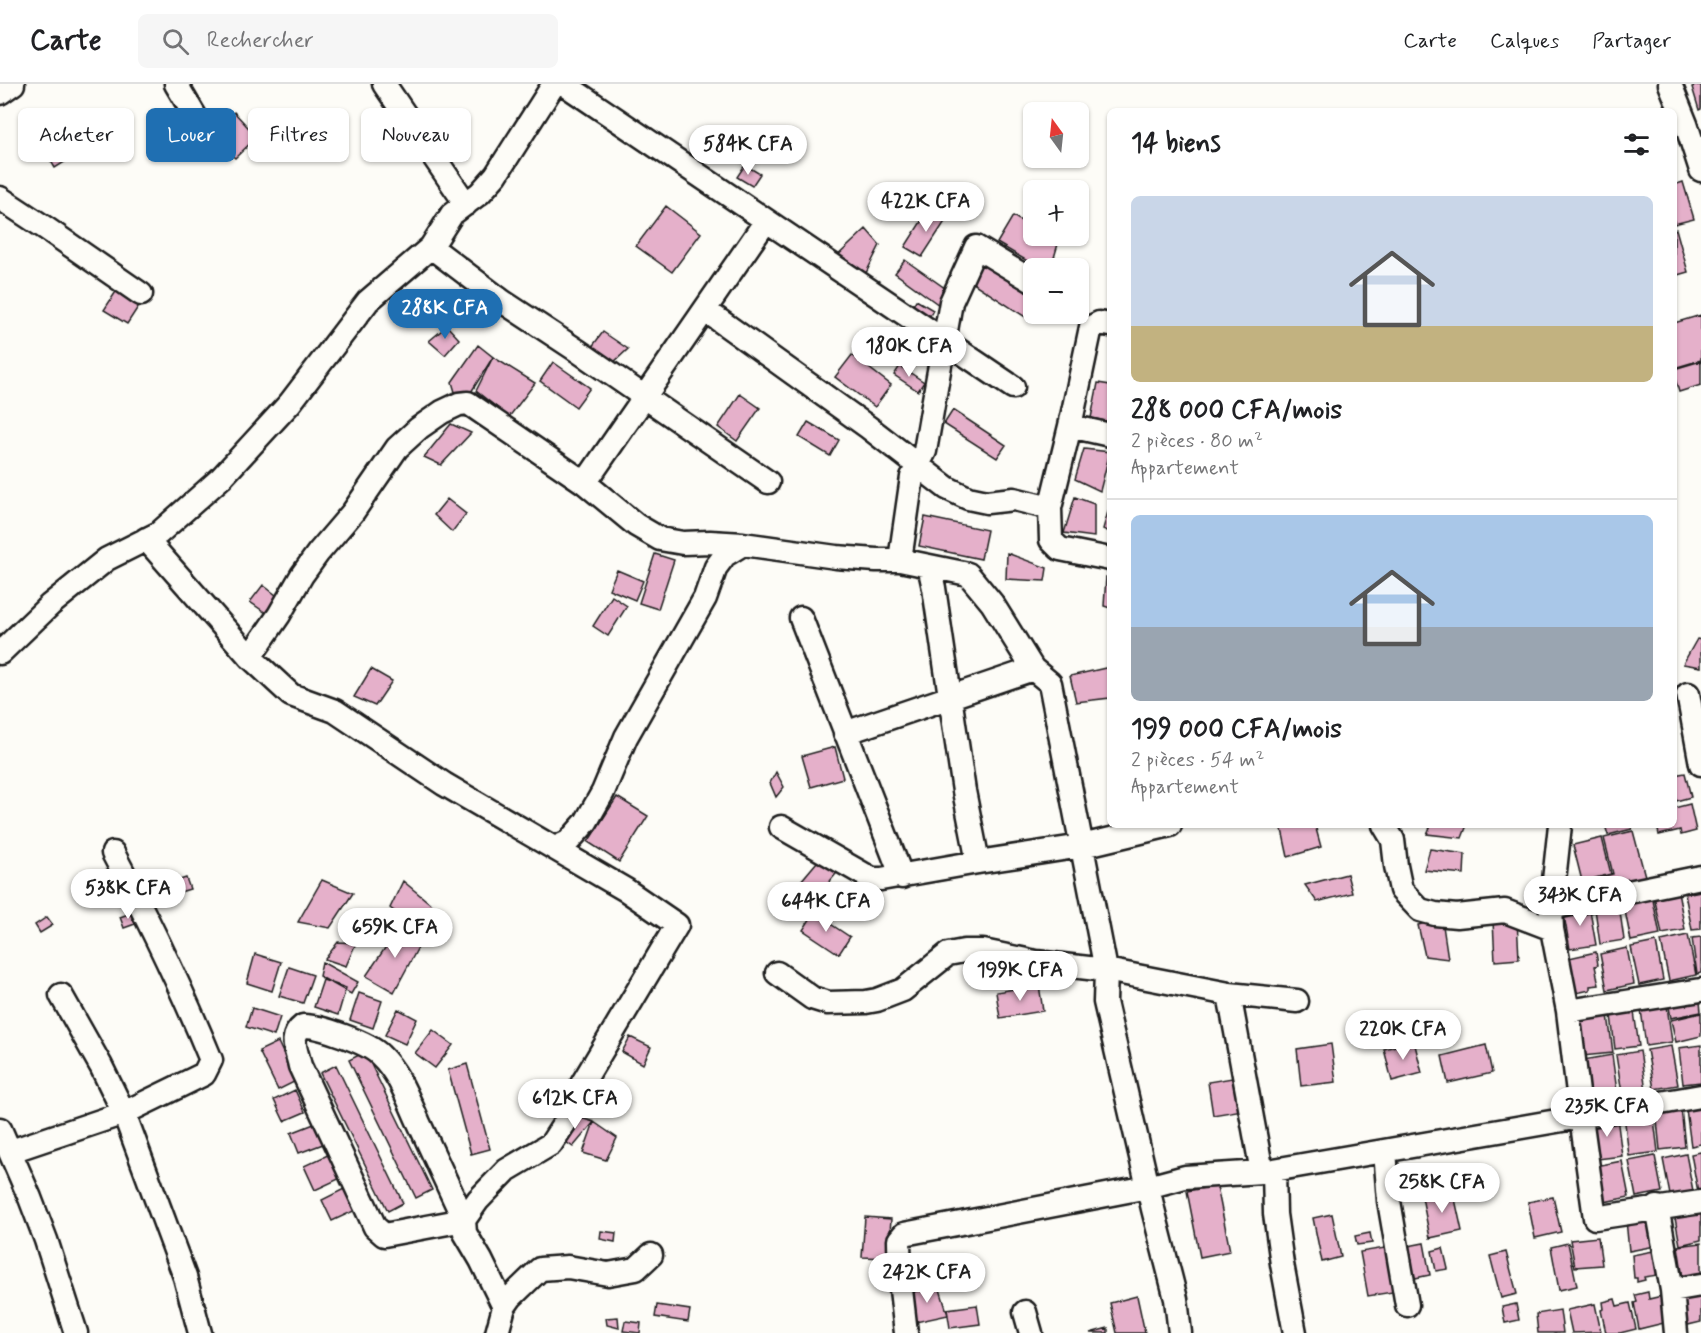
<!DOCTYPE html>
<html lang="fr">
<head>
<meta charset="utf-8">
<style>
	:root { --surface:#fff; --page:#f6f6f6; --text:#202124; --muted:#757577; --line:#e0e0e0; --accent:#1f6fb2 }
	body { margin:0; font-family:Mynerve,sans-serif; background:var(--page); color:var(--text); height:100vh; display:flex; flex-direction:column; font-size:22px; white-space:nowrap }
	* { box-sizing:border-box; margin:0 }
	p { font-size:20px; color:var(--muted) }
	.icon { flex:none; width:33px; height:33px; fill:none; stroke:currentColor; stroke-width:2; stroke-linecap:round; stroke-linejoin:round }
	.map { position:relative; flex:1; overflow:hidden }
	.side { position:absolute; left:1107px; top:24px; width:570px; height:720px; display:flex; flex-direction:column; background:var(--surface); border-radius:9px; box-shadow:0 2px 4px #0004 }
	.side>* { flex:none }
	.guide { position:absolute; left:18px; top:24px; width:570px; height:54px; display:flex; gap:12px }
	.needle { width:39px; rotate:345deg }
	.buttons { position:absolute; left:1023px; top:18px; display:grid; gap:12px }
	.buttons a { display:grid; place-items:center; width:66px; height:66px; border-radius:9px; background:var(--surface); box-shadow:0 2px 4px #0004; font-size:30px }
	.price { position:absolute; translate:-50% -51px; padding:0 14px; border-radius:21px; background:#fff; color:#222; font-size:20px; line-height:39px; filter:drop-shadow(0 2px 3px #0008) }
	.price::after { content:''; position:absolute; left:50%; top:36px; width:18px; height:14px; margin-left:-9px; background:inherit; clip-path:polygon(0 0,100% 0,50% 100%) }
	.price.selected { background:var(--accent); color:#fff }
	ul { padding:0; list-style:none }
	li { display:grid; align-content:center; gap:12px; height:318px; padding:0 24px }
	li+li { border-top:2px solid var(--line) }
	li span { display:grid; place-items:center; height:186px; border-radius:9px; color:#555 }
	li>.icon { margin-inline-start:auto }
	span .icon { width:108px; height:108px; fill:#fffc; stroke-width:1 }
	li b { font-size:26px }
	h2 { display:flex; justify-content:space-between; align-items:center; height:72px; padding:0 24px; font-size:26px }
	.pill { padding:0 21px; border-radius:9px; background:var(--surface); box-shadow:0 2px 4px #0004; font-size:21px; line-height:54px }
	.pill.selected { background:var(--accent); color:#fff }
	header { display:flex; align-items:center; gap:36px; box-sizing:border-box; height:84px; padding:0 30px; background:var(--surface); border-bottom:2px solid var(--line) }
	header strong { font-size:28px }
	nav { display:flex; gap:33px; margin-inline-start:auto; font-size:21px }
	.search { width:420px; height:54px; background:var(--page); display:flex; align-items:center; gap:15px; box-sizing:border-box; padding:0 21px; border-radius:9px; color:var(--muted); font-size:22px }
	.map>svg:first-child { display:block }
	.building { fill:#e5b0ca; stroke:#1c1c1c; stroke-width:1.5 }
	.lines { fill:none; stroke-linecap:round; stroke-linejoin:round }
	.minor-casing { stroke:#1c1c1c; stroke-width:27 }
	.minor { stroke:#fdfcf7; stroke-width:22 }
</style>
</head>
<body>
<header>
<strong>Carte</strong>
<div class="search"><svg class="icon" aria-label="search" viewBox="0 0 24 24"><circle cx="10" cy="10" r="6"/><path d="M15 15l6 6"/></svg>Rechercher</div>
<nav><a>Carte</a><a>Calques</a><a>Partager</a></nav>
</header>
<div class="map">
<svg width="1701" height="1249" viewBox="0 0 1701 1249">
	<rect width="100%" height="100%" fill="#fdfcf7"/>
	<filter id="ink" filterUnits="userSpaceOnUse"><feTurbulence type="fractalNoise" baseFrequency=".0167" numOctaves="2"/><feDisplacementMap in="SourceGraphic" scale="12" xChannelSelector="R" yChannelSelector="G"/><feConvolveMatrix kernelMatrix="1 2 1 2 8 2 1 2 1" color-interpolation-filters="sRGB"/></filter>
	<g filter="url(#ink)">
		<!-- building -->
		<path class="building" d="M1701,0V25L1699,26L1692,3Z
			M234,28L257,53L235,74L210,52Z
			M73,43L87,64L55,84L42,62Z
			M745,81L760,90L752,102L737,93Z
			M1683,98L1694,135L1674,140V101Z
			M666,122L701,149L672,188L636,162Z
			M929,125L946,136L922,173L905,163Z
			M1013,132L1034,145V152H1044L1058,160L1051,184H1039L997,159Z
			M866,145L880,161L862,197L832,177Z
			M1676,145L1688,188L1674,192V146Z
			M981,174L1034,206V230L1033,238L970,197Z
			M905,176L949,207L939,221L895,189Z
			M119,203L142,217L127,240L104,226Z
			M916,216L933,226L926,239L909,228Z
			M1701,231V276L1674,284V239Z
			M447,242L459,255L445,271L429,257Z
			M603,248L628,265L614,278L591,264Z
			M478,261L493,273L468,313L455,308L452,298Z
			M852,271L891,301L875,323L835,293Z
			M493,273L535,299L509,333L476,307Z
			M1701,277V301L1679,308L1674,291V285Z
			M553,278L590,304L576,323L540,297Z
			M900,282L924,298L918,307L894,291Z
			M1098,299L1110,301V338L1091,334Z
			M740,310L760,324L737,357L718,343Z
			M953,326L1006,361L997,374L944,340Z
			M808,338L839,356L830,372L799,353Z
			M451,340L471,349L441,381L424,373Z
			M1084,365L1110,368L1100,407L1075,395Z
			M1075,413L1094,420V453L1064,449Z
			M447,415L466,430L452,448L434,431Z
			M1110,421V448L1103,445Z
			M925,433L987,446L981,475L919,462Z
			M1007,469L1047,484L1045,497L1006,495Z
			M655,470L674,476L658,525L639,519Z
			M617,486L643,497L635,516L609,505Z
			M1106,493L1110,494V524L1104,522Z
			M263,501L281,515L269,531L250,518Z
			M612,512L627,522L608,552L593,542Z
			M1697,555L1701,556V583L1683,580Z
			M1110,583V614L1076,618L1070,592Z
			M371,585L392,597L375,622L354,613Z
			M835,663L843,694L811,703L802,672Z
			M776,688L784,703L776,713L770,699Z
			M1685,689L1691,713L1676,717L1675,712H1674V691Z
			M617,713L648,732L619,778L588,758Z
			M1690,720L1696,747L1681,751L1680,746L1659,751L1657,741H1674V724Z
			M1281,741H1315L1321,763L1288,773Z
			M1431,741H1467L1462,754L1427,750Z
			M1605,741H1631L1632,745L1608,751Z
			M1633,747L1646,796L1600,807L1597,794L1613,790L1604,754Z
			M1602,754L1611,790L1595,794L1596,798L1583,801L1573,761Z
			M1430,765L1465,770L1464,790L1424,786Z
			M822,772L839,786L819,811L801,797Z
			M1347,790L1352,809L1317,818L1305,801Z
			M186,794L190,805L180,808L177,797Z
			M322,796L353,809L330,844L298,838Z
			M403,797L444,831L429,853L390,824Z
			M111,803L114,810L104,818L100,807Z
			M1678,807L1685,846L1662,850L1654,812Z
			M1701,807V845L1692,846L1685,810Z
			M1652,811L1660,851L1631,857L1623,817Z
			M1589,821L1596,861L1570,865L1563,826Z
			M1619,821L1624,856L1600,860L1595,825Z
			M131,829L135,840L124,844L120,833Z
			M814,829L850,853L839,870L803,846Z
			M47,833L53,841L40,849L35,841Z
			M1442,835L1448,875L1425,872L1418,841Z
			M1517,836L1519,875L1495,877L1493,837Z
			M400,842L422,856L394,908L366,892Z
			M1688,851L1696,891L1669,897L1661,857Z
			M1701,853V889L1697,890L1692,854Z
			M338,858L356,859L346,882L325,875Z
			M1656,858L1663,896L1639,901L1631,863Z
			M1627,864L1634,900L1607,906L1600,870Z
			M1596,868L1598,881L1595,882L1599,901L1590,902V906L1576,909L1569,874Z
			M255,870L281,878L272,907L247,899Z
			M322,878L358,898L351,910L319,892Z
			M289,883L313,891L303,919L279,912Z
			M323,896L346,904L338,931L314,923Z
			M1039,901L1043,927L1000,934L996,908Z
			M1699,908L1701,928L1671,934L1668,918Z
			M359,909L382,917L373,944L350,936Z
			M1667,922L1672,958L1646,962L1641,926Z
			M1607,923L1613,969L1582,972L1577,926Z
			M252,924L280,933L274,952L246,943Z
			M398,925L417,935L405,960L385,951Z
			M1634,928L1639,962L1615,965L1611,931Z
			M1701,929V952L1676,958L1671,936Z
			M433,946L453,961L435,984L415,969Z
			M630,953L651,963L643,980L622,968Z
			M1414,957L1422,989L1392,997L1384,965Z
			M278,958L296,997L278,1006L259,967Z
			M1331,960L1336,998L1301,1002L1297,965Z
			M1486,961L1492,989L1448,999L1442,972Z
			M1701,961V998L1683,1000L1679,964Z
			M1671,962L1678,1001L1654,1005L1647,966Z
			M1640,967L1646,1006L1622,1009L1616,971Z
			M365,968L432,1106L416,1114L349,976Z
			M1612,971L1618,1015L1589,1019L1583,976Z
			M467,980L490,1065L471,1070L448,986Z
			M336,981L403,1119L388,1127L320,989Z
			M1238,993L1243,1026L1213,1031L1208,998Z
			M295,1006L305,1028L284,1037L274,1016Z
			M1701,1023V1060L1691,1062L1686,1025Z
			M1681,1024L1685,1063L1660,1066L1656,1027Z
			M1653,1027L1658,1068L1629,1072L1624,1031Z
			M574,1032L594,1038L573,1063L559,1053Z
			M1617,1033L1622,1072L1598,1075L1593,1036Z
			M594,1038L617,1054L606,1076L583,1069Z
			M314,1040L323,1060L299,1069L291,1049Z
			M1701,1068V1107L1698,1108L1691,1070Z
			M332,1069L343,1093L315,1106L304,1082Z
			M1686,1070L1693,1107L1670,1111L1663,1075Z
			M1655,1072L1662,1108L1636,1113L1629,1077Z
			M1622,1077L1629,1113L1604,1118L1596,1082Z
			M1217,1102L1230,1167L1200,1173L1187,1107Z
			M348,1103L358,1125L332,1137L322,1116Z
			M1453,1106L1462,1147L1430,1154L1422,1113Z
			M1553,1113L1561,1148L1535,1154L1528,1118Z
			M1676,1126L1701,1128V1156L1680,1161L1675,1134L1678,1133Z
			M1657,1129L1661,1161L1629,1167L1626,1136Z
			M1332,1130L1341,1173L1322,1178L1313,1134Z
			M865,1133L891,1135L888,1174L862,1173Z
			M601,1147L616,1149L615,1158L600,1155Z
			M1370,1149L1372,1159L1357,1161L1355,1152Z
			M1598,1153L1602,1181L1575,1183L1570,1156Z
			M1424,1159L1430,1191L1415,1194L1408,1162Z
			M1568,1159L1577,1202L1559,1206L1551,1163Z
			M1701,1159V1191L1683,1194L1678,1162Z
			M1391,1163L1399,1207L1368,1212L1360,1168Z
			M1443,1164L1448,1185L1436,1187L1432,1167Z
			M1659,1166L1661,1182L1656,1184L1658,1191L1644,1193L1645,1196L1637,1198V1194H1634L1632,1171Z
			M1506,1168L1517,1210L1501,1214L1490,1172Z
			M939,1202L948,1231L916,1238L904,1210Z
			M1648,1208L1649,1215L1662,1212L1668,1238L1639,1245L1634,1219L1637,1218L1635,1211Z
			M1701,1210V1238L1688,1241L1682,1214Z
			M1137,1212L1145,1249H1117L1110,1219Z
			M1615,1215L1617,1222L1630,1219L1636,1245L1620,1249H1606L1601,1226L1604,1225L1603,1218Z
			M1516,1220L1519,1236L1505,1239L1502,1223Z
			M1595,1220L1601,1248L1572,1249L1567,1226Z
			M657,1221L690,1226L688,1238L655,1233Z
			M977,1221L980,1240L950,1244L947,1225Z
			M1560,1226L1563,1249H1538L1536,1230Z
			M618,1233L619,1244L607,1241L606,1234Z
			M625,1237L641,1239L640,1249L623,1247Z
			M1108,1244V1249H1090Z"/>
		<g class="lines">
			<defs>
				<path id="minor" d="M176,0L195,32
					M384,0L466,120
					M564,0L1013,303
					M1670,0L1686,40L1701,86
					M0,9L13,0
					M0,114L47,145L141,210
					M431,163L502,217L578,267L768,398
					M705,226L868,343L947,404L968,414L987,418L1014,415L1050,424
					M1110,241L1099,239L1091,243L1070,342L1050,424L1051,456L1060,465L1110,475
					M1070,342L1110,351
					M585,399L766,137
					M146,455L250,573L291,611L335,627L444,700L626,806L677,841L582,1000L564,1040L551,1060L507,1086L478,1116L464,1136L465,1149L481,1176L504,1223L497,1249
					M900,476L912,393L925,367L951,218L976,163L1034,198
					M929,482L934,504L964,707L978,778
					M801,534L902,793
					M0,569L50,521L107,475L159,449L221,394L290,319L368,217L431,163L452,130L480,109L496,91L554,0
					M250,573L279,531L302,491L318,469L353,428L397,364L419,344L442,328L459,320L468,319L585,399L636,441L660,455L683,459L710,458L743,460L836,473L876,476H900L968,490L992,519L1033,585L1050,599L1106,886L1105,918L1153,1125L1176,1215L1180,1249
					M1688,610L1701,680
					M845,649L1033,585
					M1384,741L1393,756L1396,782L1401,806L1420,826L1435,830L1457,832L1505,827L1552,845
					M1560,741L1551,824L1552,845L1568,927L1581,1033L1595,1134L1701,1118
					M781,743L872,795H881L978,778L1082,762L1170,741
					M555,764L568,758L586,738L603,708L626,653L705,514L716,483L725,471L743,460
					M1551,824L1701,793
					M777,889L812,914L828,919L866,918L877,916L903,906L948,870L964,867H983L1036,878L1106,886L1229,910L1297,917
					M1229,910L1262,1088
					M61,911L101,982L124,1029L185,1193L200,1249
					M1568,927L1701,906
					M303,942C318,941 369,959 380,971C399,989 408,1015 419,1039C434,1071 449,1104 464,1136L384,1151L375,1143L300,982C297,967 288,953 303,942Z
					M0,1045L30,1114L46,1156L76,1249
					M11,1067L124,1029L204,990L211,976C182,905 149,837 113,769
					M1385,1067L1389,1117L1407,1221
					M1274,1086L1275,1130L1282,1180L1295,1249
					M1657,1123L1672,1206L1676,1249
					M1672,1206L1701,1201
					M504,1223L511,1213L540,1185L568,1183L608,1190L636,1185L651,1171
					M1025,1228L1031,1249
					M906,1249L900,1197L899,1156L904,1150L1148,1103L1185,1093L1262,1088L1701,1012"/>
			</defs>
			<!-- minor casing -->
			<use href="#minor" class="minor-casing"/>
			<!-- minor -->
			<use href="#minor" class="minor"/>
		</g>
	</g>
</svg>
<div class="buttons">
<a><svg class="needle" viewBox="-14 -14 28 28"><path d="M0-13l5 13h-10z" fill="#e53935"/><path d="M0 13l5-13h-10z" fill="#757577"/></svg></a>
<a>+</a>
<a>−</a>
</div>
<b class="price" style="left:748px;top:92px">584K CFA</b>
<b class="price" style="left:926px;top:149px">422K CFA</b>
<b class="price selected" style="left:445px;top:256px">288K CFA</b>
<b class="price" style="left:909px;top:294px">180K CFA</b>
<b class="price" style="left:128px;top:836px">538K CFA</b>
<b class="price" style="left:1580px;top:843px">343K CFA</b>
<b class="price" style="left:826px;top:849px">644K CFA</b>
<b class="price" style="left:395px;top:875px">659K CFA</b>
<b class="price" style="left:1020px;top:918px">199K CFA</b>
<b class="price" style="left:1403px;top:977px">220K CFA</b>
<b class="price" style="left:575px;top:1046px">612K CFA</b>
<b class="price" style="left:1607px;top:1054px">235K CFA</b>
<b class="price" style="left:1442px;top:1130px">258K CFA</b>
<b class="price" style="left:927px;top:1220px">242K CFA</b>
<div class="guide">
<a class="pill">Acheter</a>
<a class="pill selected">Louer</a>
<a class="pill">Filtres</a>
<a class="pill">Nouveau</a>
</div>
<section class="side">
<h2>14 biens<svg class="icon" aria-label="filters" viewBox="0 0 24 24"><path d="M4 7h16M4 17h16"/><circle cx="9" cy="7" r="2"/><circle cx="15" cy="17" r="2"/></svg></h2>
<ul>
<li><span style="background:linear-gradient(#c9d6e8 70%,#c2b280 0)"><svg class="icon" aria-label="home" viewBox="0 0 24 24"><path d="M3 11l9-7 9 7M6 9v11h12V9"/></svg></span><div><b>288 000 CFA/mois</b><p>2 pièces · 80 m²</p><p>Appartement</p></div></li>
<li><span style="background:linear-gradient(#a9c7e8 60%,#9aa5b1 0)"><svg class="icon" aria-label="home" viewBox="0 0 24 24"><path d="M3 11l9-7 9 7M6 9v11h12V9"/></svg></span><div><b>199 000 CFA/mois</b><p>2 pièces · 54 m²</p><p>Appartement</p></div></li>
</ul>
</section>
</div>
</body>
</html>
